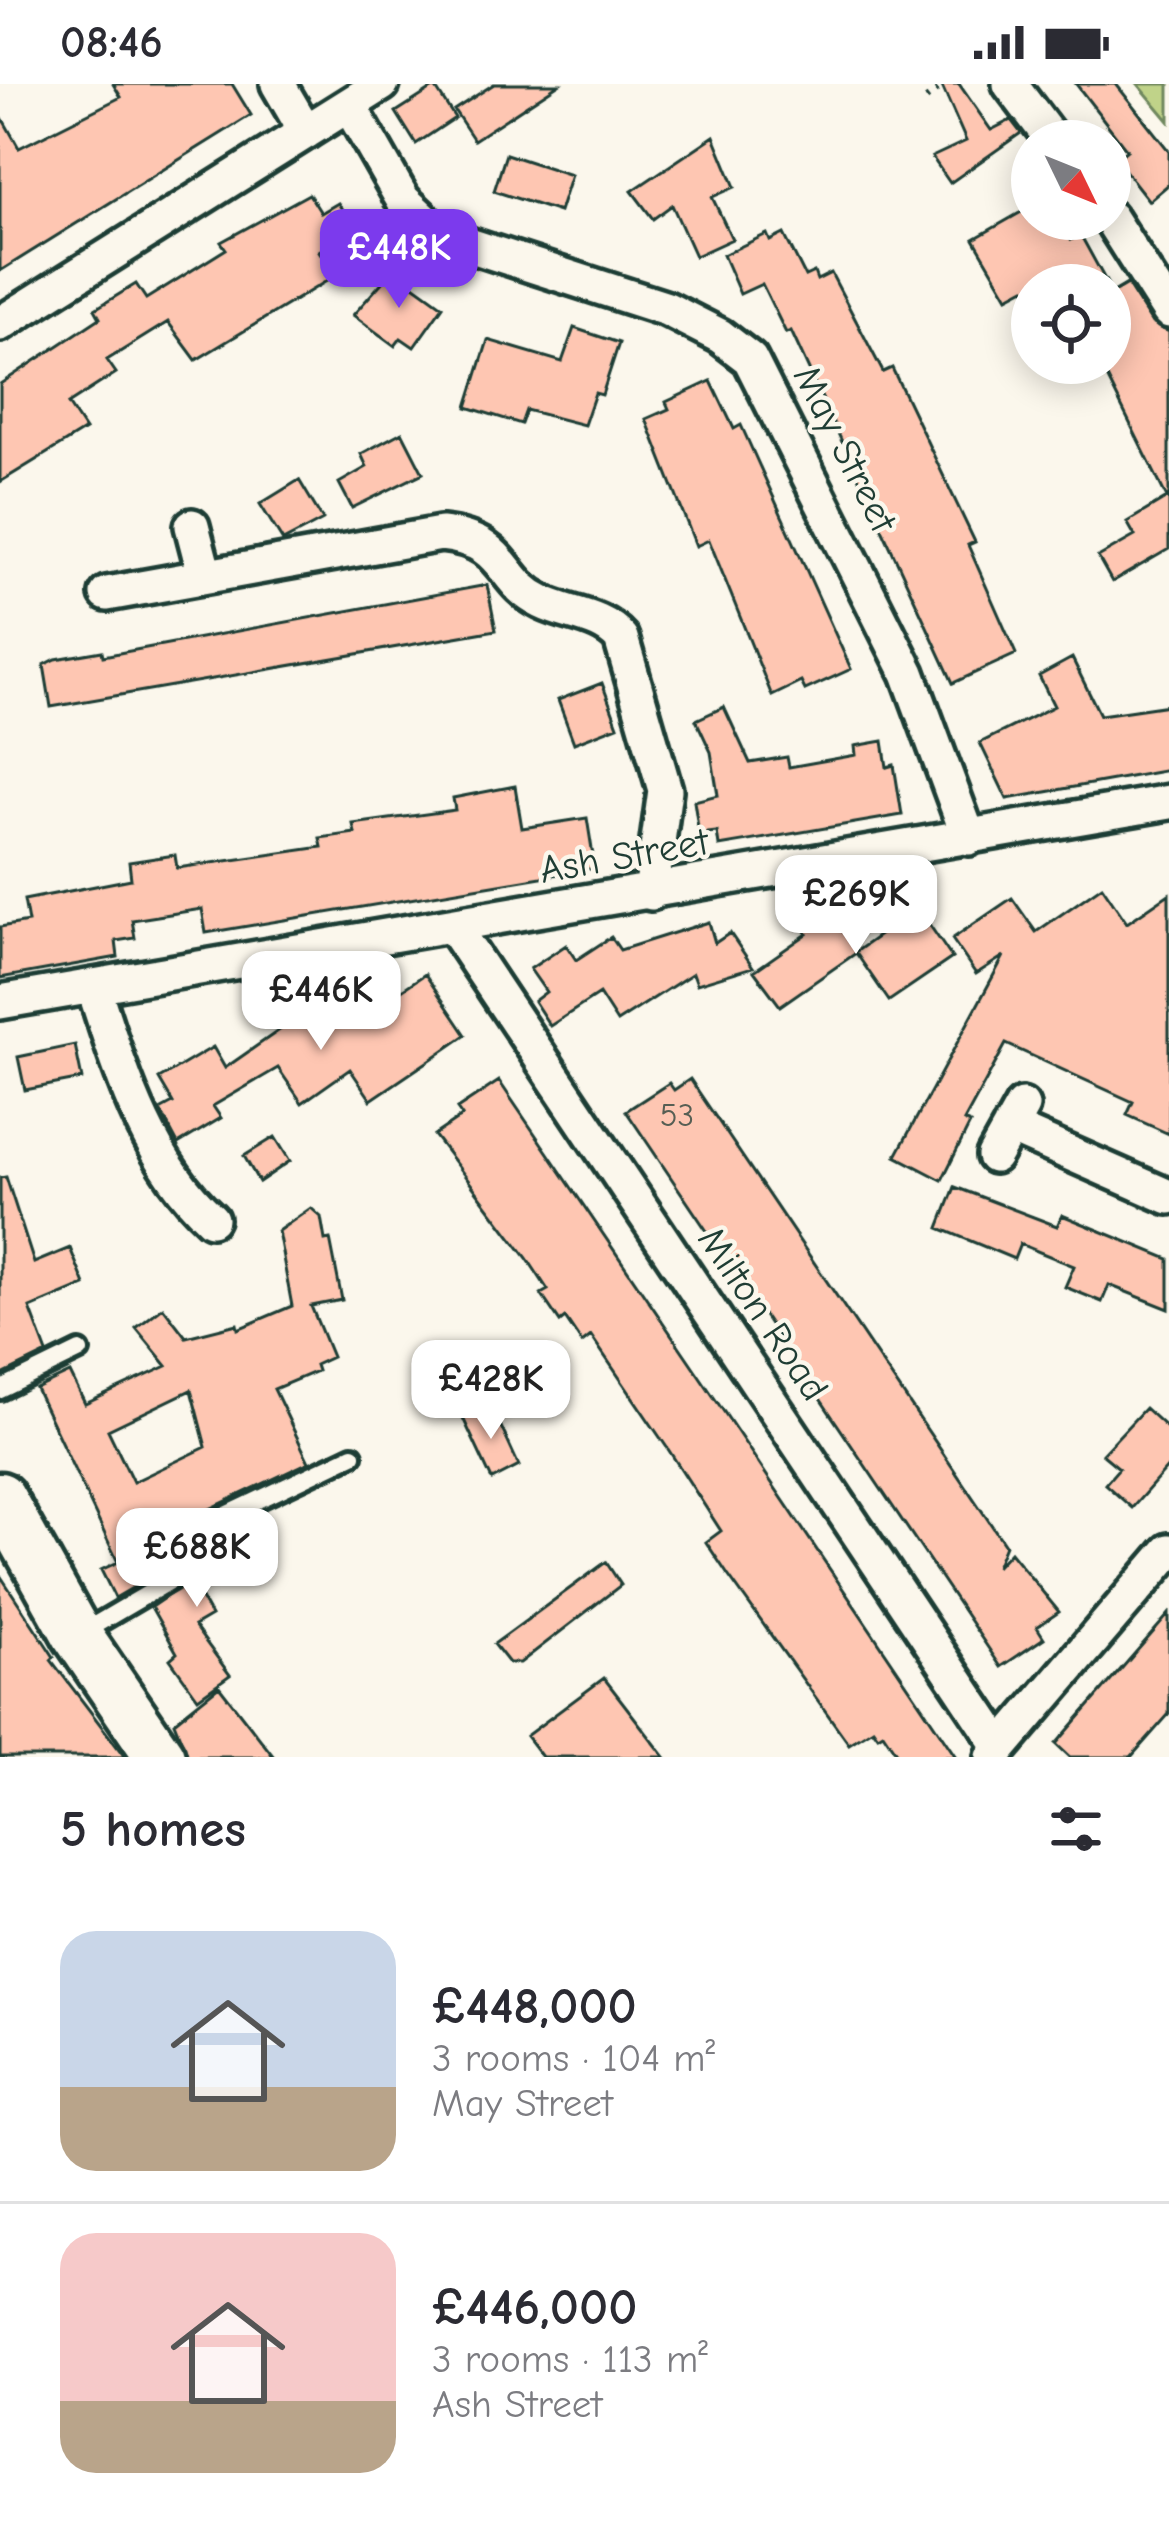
<!DOCTYPE html>
<html lang="en">
<head>
<meta charset="utf-8">
<style>
	:root { --surface:#fff; --page:#f2f2f3; --text:#2b2b33; --muted:#7c7c81; --line:#e1e1e2; --accent:#7c3aed }
	body { margin:0; font-family:"Comic Neue",sans-serif; background:var(--page); color:var(--text); height:100vh; display:flex; flex-direction:column; font-size:45px; white-space:nowrap }
	* { box-sizing:border-box; margin:0 }
	p { font-size:39px; color:var(--muted) }
	.icon { flex:none; width:66px; height:66px; fill:none; stroke:currentColor; stroke-width:2; stroke-linecap:round; stroke-linejoin:round }
	.map { position:relative; height:1673px; overflow:hidden }
	.panel { display:flex; flex-direction:column; background:var(--surface); flex:1 }
	.panel>* { flex:none }
	.needle { width:78px; rotate:133deg }
	.controls { position:absolute; left:1011px; top:36px; display:grid; gap:24px }
	.controls a { display:grid; place-items:center; width:120px; height:120px; border-radius:50%; background:var(--surface); box-shadow:0 6px 30px #0003; font-size:60px }
	.price { position:absolute; translate:-50% -102px; padding:0 27px; border-radius:24px; background:#fff; color:#222; font-size:39px; line-height:78px; filter:drop-shadow(0 3px 6px #0008) }
	.price::after { content:''; position:absolute; left:50%; top:72px; width:36px; height:27px; margin-left:-18px; background:inherit; clip-path:polygon(0 0,100% 0,50% 100%) }
	.price.selected { background:var(--accent); color:#fff }
	ul { padding:0; list-style:none }
	li { display:flex; align-items:center; gap:36px; height:300px; padding:0 60px }
	li+li { border-top:3px solid var(--line) }
	li span { display:grid; place-items:center; flex:none; width:336px; height:240px; border-radius:36px; color:#555 }
	li>.icon { margin-inline-start:auto }
	span .icon { width:144px; height:144px; fill:#fffc; stroke-width:1 }
	li b { font-size:51px }
	h2 { display:flex; justify-content:space-between; align-items:center; height:144px; padding:0 60px; font-size:51px }
	.status { display:flex; justify-content:space-between; align-items:center; height:84px; padding:0 60px; background:var(--surface); direction:ltr }
	.status svg { height:33px; fill:currentColor }
	.map>svg:first-child { display:block }
	.green { fill:#c0d389; stroke:#70885e; stroke-width:3 }
	.building { fill:#fec6b2; stroke:#1f3d34; stroke-width:3; fill-rule:evenodd }
	.lines { fill:none; stroke-linecap:round; stroke-linejoin:round }
	.lane-casing { stroke:#1f3d34; stroke-width:26 }
	.street-casing { stroke:#1f3d34; stroke-width:42 }
	.secondary-casing { stroke:#1f3d34; stroke-width:57 }
	.path { stroke:#1f3d34; stroke-width:6; stroke-dasharray:3 9; stroke-linecap:butt }
	.lane { stroke:#fbf7ec; stroke-width:16 }
	.street { stroke:#fbf7ec; stroke-width:33 }
	.secondary { stroke:#fbf7ec; stroke-width:48 }
	.labels { text-anchor:middle; dominant-baseline:central; stroke-width:9; stroke-linejoin:round; paint-order:stroke }
	.number-label { font-size:33px; fill:#575f54 }
	.street-label { font-size:39px; fill:#1f3d34; stroke:#fbf7ec }
</style>
</head>
<body>
<div class="status"><b>08:46</b><svg viewBox="0 0 49 12"><path d="M0 12V9h3v3zM5 12V6h3v6zM10 12V3h3v9zM15 12V0h3v12zM26 1h20v11H26zM47 4h2v5h-2z"/></svg></div>
<div class="map">
<svg width="1169" height="1673" viewBox="0 0 1169 1673">
	<rect width="100%" height="100%" fill="#fbf7ec"/>
	<filter id="ink" filterUnits="userSpaceOnUse"><feTurbulence type="fractalNoise" baseFrequency=".00833" numOctaves="2"/><feDisplacementMap in="SourceGraphic" scale="24" xChannelSelector="R" yChannelSelector="G"/><feConvolveMatrix kernelMatrix="1 2 1 2 8 2 1 2 1" color-interpolation-filters="sRGB"/></filter>
	<g filter="url(#ink)">
		<!-- green -->
		<path class="green" d="M1138,0H1169V37Z"/>
		<!-- building -->
		<path class="building" d="M113,0H232L251,31L0,187V30L19,64L121,13Z
			M494,0H559L474,56L454,26Z
			M941,0H959L991,46L1011,36L1021,49L950,99L932,73L966,57Z
			M1076,0H1116L1169,67V100L1149,117L1116,75L1127,66Z
			M435,3L455,34L416,60L396,28Z
			M714,52L735,103L712,113L732,155L695,172L672,121L653,135L632,107Z
			M506,70L571,91L559,128L494,107Z
			M309,110L321,129L338,119L354,145L319,167L335,192L196,276L168,238L107,276L116,289L68,320L85,346L0,398V300L100,234L95,225L136,200L146,215L226,165L221,158Z
			M1032,122V135H1059L1071,156L1080,150L1108,201H1032L1030,213L1025,204L1008,213L974,155Z
			M767,150L770,157L784,150L805,192L814,188L817,196L831,189L883,288L892,284L975,458L968,461L1016,570L953,599L791,247L786,249L762,200L740,210L723,171Z
			M393,186L443,222L414,263L401,254L395,262L353,231Z
			M1127,200L1152,239L1169,248V465L1112,498L1098,473L1135,452L1127,438L1167,414L1100,279H1110V210Z
			M574,244L619,259L602,311L595,309L584,341L526,326L521,340L467,323L488,256L562,278Z
			M711,297L734,345L741,341L851,585L805,606L801,598L772,612L709,456L696,462L646,335L669,325L666,318Z
			M402,348L423,389L352,424L339,399L367,383L361,370Z
			M299,396L323,436L283,457L260,420Z
			M487,501L496,546L51,623L44,581L56,575L102,567L103,572Z
			M1072,574L1100,631L1169,621V686L1007,715L980,659L1054,622L1039,592Z
			M602,599L618,642L574,659L558,616Z
			M724,623L750,679L787,673L789,683L856,671L855,662L883,657L887,683L894,681L902,731L719,762L717,748L699,750L694,717L718,711L711,668L696,636Z
			M515,702L522,744L587,734L595,784L206,849L202,825L132,836L135,854L116,857L118,873L0,894V843L28,838L24,816L131,795L129,778L175,771L177,784L322,763L320,754L355,749L353,740L455,726L453,714Z
			M1102,802L1127,839L1169,810V1050L1127,1031L1133,1018L1006,960L964,1037L970,1040L942,1096L896,1072L1004,872L976,890L952,855L1012,814L1036,848Z
			M918,824L952,874L889,917L856,869L780,922L754,887L807,850L802,843L828,826L857,867Z
			M709,838L715,859L730,849L753,883L697,900L693,889L617,938L599,910L550,942L534,917L546,908L530,885L566,861L576,876L611,853L620,866Z
			M425,890L466,951L430,976L371,1016L350,985L302,1019L278,984L213,1022L221,1034L178,1060L160,1026L173,1019L159,995L213,963L225,984L347,899L368,929Z
			M75,961L82,995L25,1006L18,973Z
			M690,995L1005,1461L996,1483L1010,1468L1059,1528L1037,1543L1044,1554L1001,1583L626,1027L669,999L674,1006Z
			M499,997L724,1328L956,1673H899L883,1649L878,1652L873,1645L849,1660L728,1491L706,1458L721,1447L668,1365L591,1252L582,1259L565,1234L560,1238L541,1210L548,1206L527,1174L434,1051L462,1032L457,1025Z
			M275,1053L290,1077L259,1098L244,1072Z
			M6,1093L34,1179L70,1164L85,1201L30,1224L47,1269L0,1292V1094Z
			M955,1103L1057,1142L1062,1131L1169,1175V1225L1109,1201L1102,1218L1065,1203L1074,1182L1020,1160L1014,1175L939,1144Z
			M311,1124L321,1133L325,1156L330,1155L342,1216L311,1222L332,1273L315,1281L317,1287L274,1305L309,1378L153,1452L146,1463L158,1489L115,1514L101,1486L118,1478L36,1305L70,1289L85,1320L167,1282L136,1244L163,1223L186,1253L237,1240L238,1245L292,1222L278,1147ZM191,1306L206,1363L133,1398L108,1346Z
			M491,1321L519,1382L492,1396L463,1334Z
			M1145,1324L1169,1346V1382L1132,1424L1105,1400L1119,1384L1102,1370Z
			M238,1440L251,1463L192,1498L211,1532L194,1542L230,1591L198,1614L170,1575L177,1569L151,1523L186,1499L176,1469Z
			M606,1478L621,1501L520,1579H509L494,1560Z
			M0,1491L54,1573L51,1576L125,1673H0Z
			M1169,1530V1630L1131,1673H1070L1056,1660Z
			M604,1594L665,1673H542L526,1652Z
			M219,1602L274,1673H188L174,1638Z"/>
		<g class="lines">
			<defs>
				<path id="lane" d="M0,1306L80,1267
					M83,1548L175,1494L159,1463L353,1371"/>
				<path id="street" d="M278,0L306,48
					M1010,0L1053,57
					M349,21L403,116L441,152L667,225L720,252L750,275L908,589L969,754
					M1110,134L1169,227
					M0,240L382,0
					M192,442L205,492
					M107,510L441,450C509,457 498,497 542,518C568,531 601,531 621,554L665,706L651,809
					M454,844L1001,1663
					M93,902C120,984 145,1075 211,1135
					M0,918L1169,718
					M1010,1043L1169,1113
					M994,1072L1022,1022
					M993,1673L1169,1467"/>
				<path id="secondary" d="M0,1413L77,1551L160,1673"/>
			</defs>
			<!-- lane casing -->
			<use href="#lane" class="lane-casing"/>
			<!-- street casing -->
			<use href="#street" class="street-casing"/>
			<!-- secondary casing -->
			<use href="#secondary" class="secondary-casing"/>
			<!-- path -->
			<path class="path" d="M926,15L946,0"/>
			<!-- lane -->
			<use href="#lane" class="lane"/>
			<!-- street -->
			<use href="#street" class="street"/>
			<!-- secondary -->
			<use href="#secondary" class="secondary"/>
		</g>
	</g>
	<g class="labels">
		<!-- number labels -->
		<g class="number-label">
			<text x="677" y="1031">53</text>
		</g>
		<!-- street labels -->
		<g class="street-label">
			<text transform="translate(845 365) rotate(63)">May Street</text>
			<text transform="translate(624 772) rotate(-10)">Ash Street</text>
			<text transform="translate(763 1230) rotate(56)">Milton Road</text>
		</g>
	</g>
</svg>
<div class="controls">
<a><svg class="needle" viewBox="-14 -14 28 28"><path d="M0-13l5 13h-10z" fill="#e53935"/><path d="M0 13l5-13h-10z" fill="#7c7c81"/></svg></a>
<a><svg class="icon" aria-label="locate" viewBox="0 0 24 24"><circle cx="12" cy="12" r="6"/><path d="M12 2v4M12 18v4M2 12h4M18 12h4"/></svg></a>
</div>
<b class="price selected" style="left:399px;top:227px">£448K</b>
<b class="price" style="left:856px;top:873px">£269K</b>
<b class="price" style="left:321px;top:969px">£446K</b>
<b class="price" style="left:491px;top:1358px">£428K</b>
<b class="price" style="left:197px;top:1526px">£688K</b>
</div>
<section class="panel">
<h2>5 homes<svg class="icon" aria-label="filters" viewBox="0 0 24 24"><path d="M4 7h16M4 17h16"/><circle cx="9" cy="7" r="2"/><circle cx="15" cy="17" r="2"/></svg></h2>
<ul>
<li><span style="background:linear-gradient(#c9d6e8 65%,#b9a48a 0)"><svg class="icon" aria-label="home" viewBox="0 0 24 24"><path d="M3 11l9-7 9 7M6 9v11h12V9"/></svg></span><div><b>£448,000</b><p>3 rooms · 104 m²</p><p>May Street</p></div></li>
<li><span style="background:linear-gradient(#f6c9c9 70%,#b9a48a 0)"><svg class="icon" aria-label="home" viewBox="0 0 24 24"><path d="M3 11l9-7 9 7M6 9v11h12V9"/></svg></span><div><b>£446,000</b><p>3 rooms · 113 m²</p><p>Ash Street</p></div></li>
</ul>
</section>
</body>
</html>
